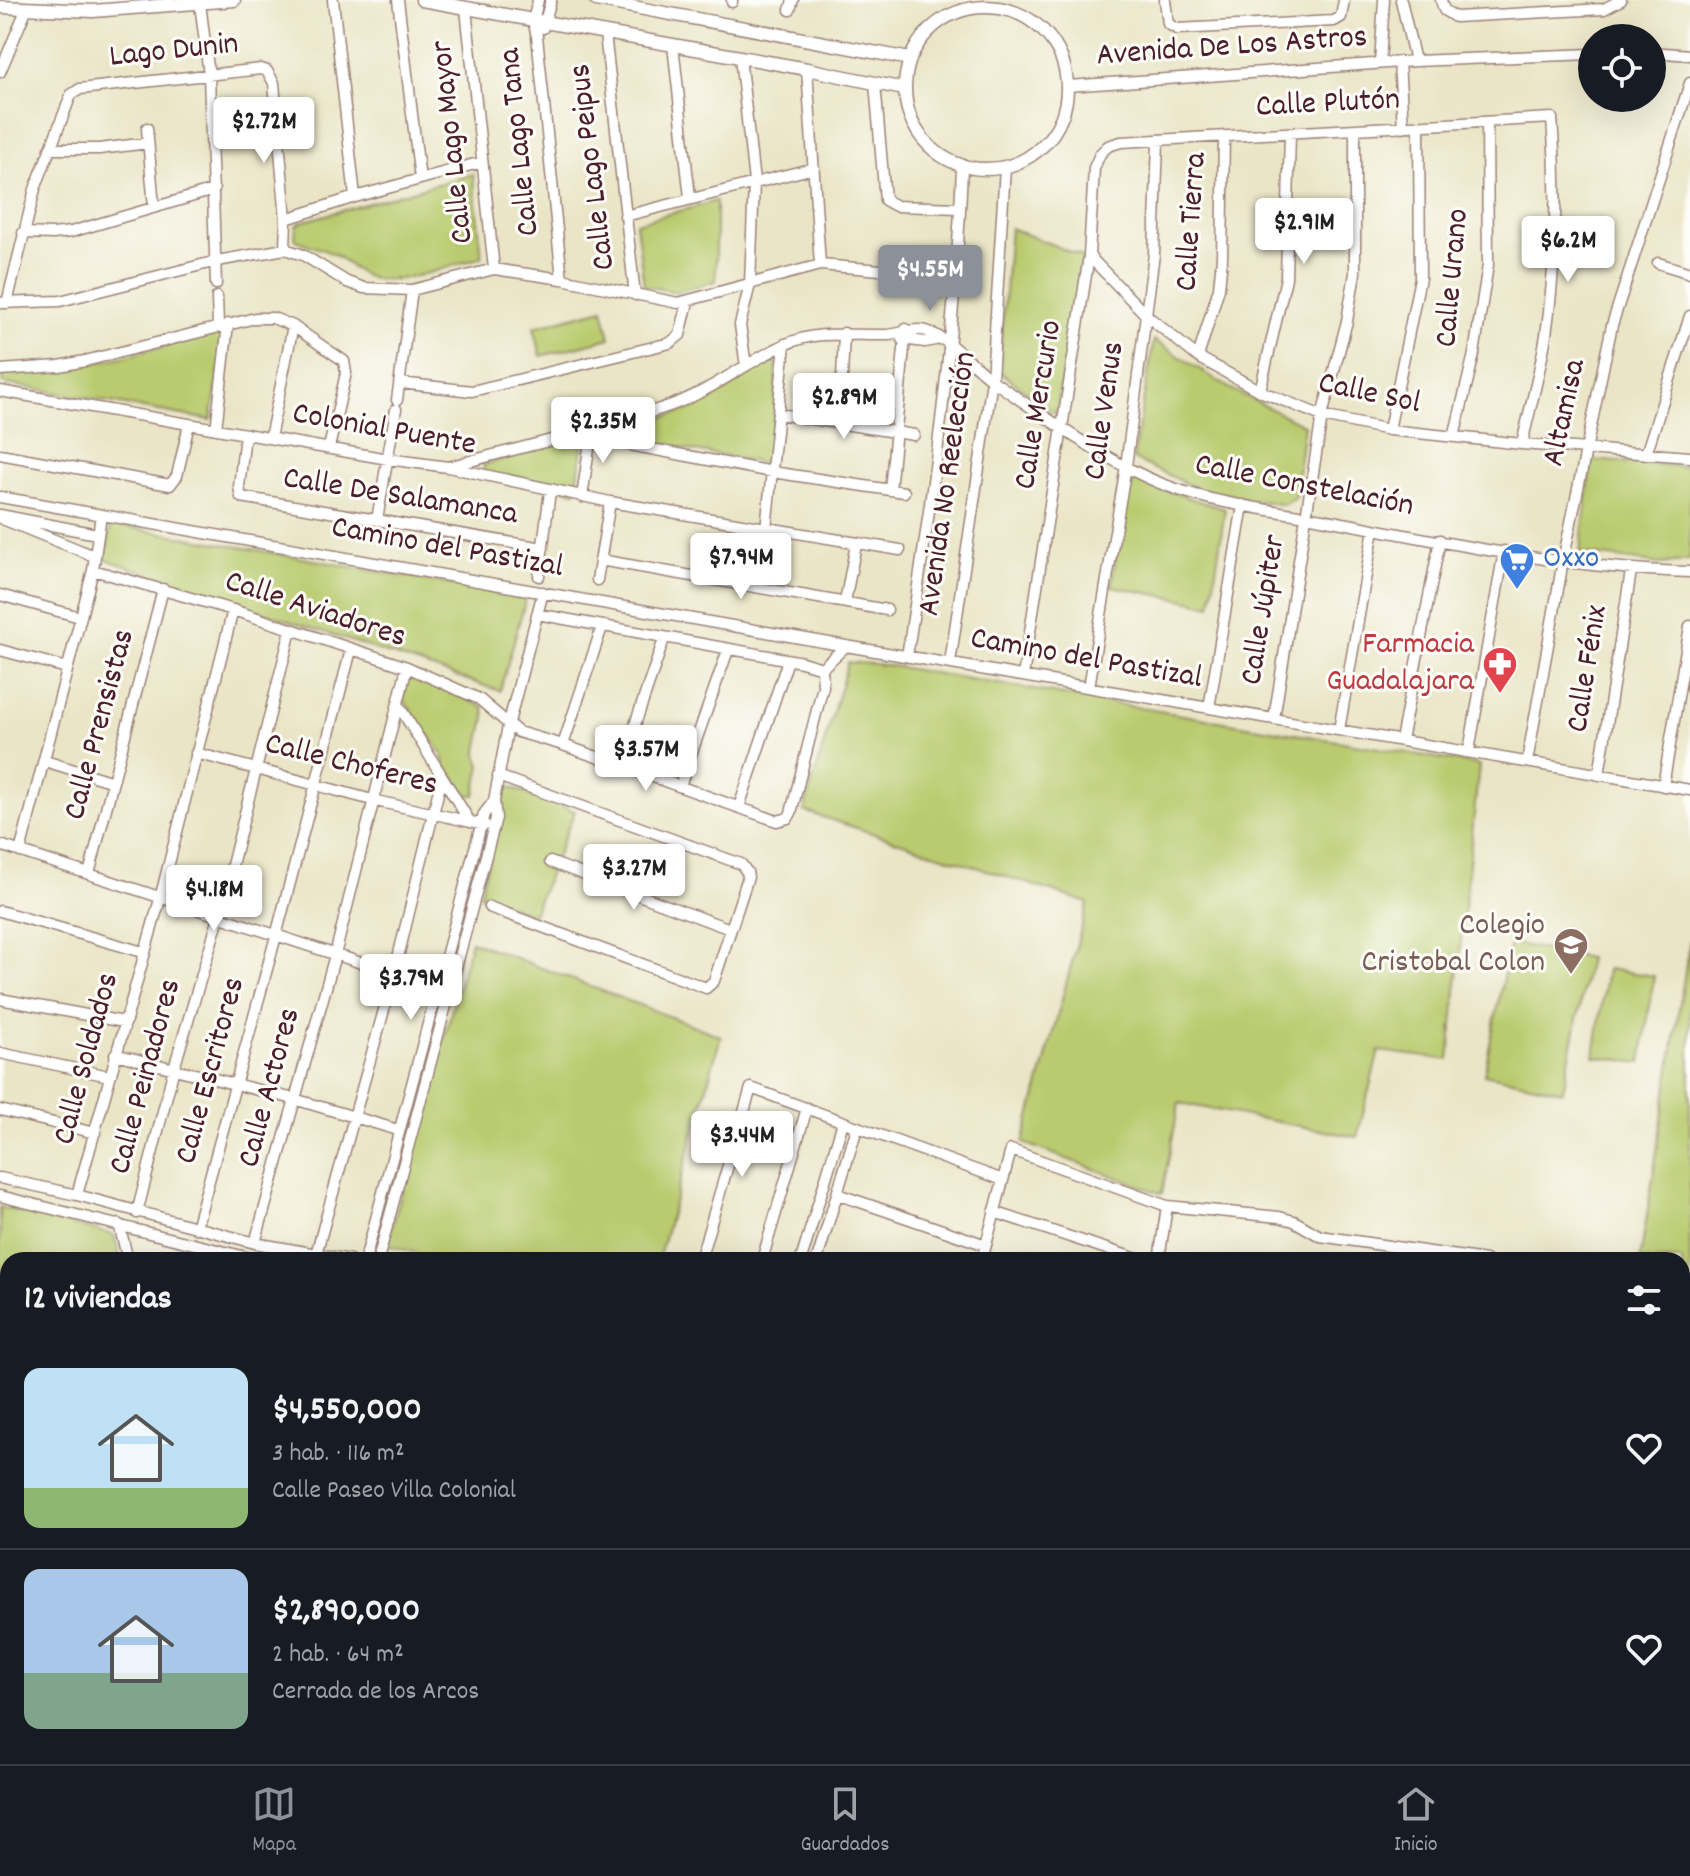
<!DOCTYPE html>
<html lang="es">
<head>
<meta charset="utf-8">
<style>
	:root { --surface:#171b24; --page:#242831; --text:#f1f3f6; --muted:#9ea1a6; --line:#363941; --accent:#8c9099 }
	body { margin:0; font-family:Dekko,sans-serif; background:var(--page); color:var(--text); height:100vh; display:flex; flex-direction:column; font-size:30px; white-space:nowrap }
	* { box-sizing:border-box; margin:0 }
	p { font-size:26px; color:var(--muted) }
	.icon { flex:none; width:44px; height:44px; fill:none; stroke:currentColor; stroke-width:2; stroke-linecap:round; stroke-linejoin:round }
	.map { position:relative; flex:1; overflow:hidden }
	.side { position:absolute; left:0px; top:1252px; width:1690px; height:512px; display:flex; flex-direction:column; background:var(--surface); border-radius:24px 24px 0 0; box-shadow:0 8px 32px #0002 }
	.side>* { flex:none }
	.fabs { position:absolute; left:1578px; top:24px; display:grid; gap:16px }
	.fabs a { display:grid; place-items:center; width:88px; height:88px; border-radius:50%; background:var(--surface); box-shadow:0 8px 32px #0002; font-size:40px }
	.price { position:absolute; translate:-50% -68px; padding:0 18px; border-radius:8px; background:#fff; color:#222; font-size:26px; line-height:52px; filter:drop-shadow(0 2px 4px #0008) }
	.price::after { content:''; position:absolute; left:50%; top:48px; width:24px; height:18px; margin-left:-12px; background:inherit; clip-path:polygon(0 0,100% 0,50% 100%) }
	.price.on { background:var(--accent); color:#fff }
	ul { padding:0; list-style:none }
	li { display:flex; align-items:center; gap:24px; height:200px; padding:0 24px }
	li+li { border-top:2px solid var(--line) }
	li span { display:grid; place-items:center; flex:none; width:224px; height:160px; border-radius:16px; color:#555 }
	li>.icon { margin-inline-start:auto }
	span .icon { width:96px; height:96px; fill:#fffc; stroke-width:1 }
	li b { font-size:34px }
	h2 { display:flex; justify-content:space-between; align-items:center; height:96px; padding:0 24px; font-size:34px }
	.tab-bar { display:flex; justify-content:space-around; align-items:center; height:112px; border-top:2px solid var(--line); background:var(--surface); font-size:22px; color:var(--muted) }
	.tab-bar a { display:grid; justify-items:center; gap:4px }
	.tab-bar .on { color:var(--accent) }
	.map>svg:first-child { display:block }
	.green { fill:#b9cb6e; stroke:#82754c; stroke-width:2 }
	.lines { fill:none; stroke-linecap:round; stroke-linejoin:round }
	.minor-casing { stroke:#9a8278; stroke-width:13 }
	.major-casing { stroke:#9a8278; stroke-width:15 }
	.minor { stroke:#fff; stroke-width:10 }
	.major { stroke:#fff; stroke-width:12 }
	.labels { text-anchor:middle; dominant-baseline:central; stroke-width:6; stroke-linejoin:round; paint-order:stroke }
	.street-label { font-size:32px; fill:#4a1f2b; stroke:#fdfcf7 }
	.shop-label { font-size:32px; fill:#366cbe; stroke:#fdfcf7; text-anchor:start }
	.health-label { font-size:32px; fill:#be3a42; stroke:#fdfcf7; text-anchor:end }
	.education-label { font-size:32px; fill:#785e54; stroke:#fdfcf7; text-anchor:end }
</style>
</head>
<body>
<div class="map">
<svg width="1690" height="1764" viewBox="0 0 1690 1764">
	<rect width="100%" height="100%" fill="#fdfcf7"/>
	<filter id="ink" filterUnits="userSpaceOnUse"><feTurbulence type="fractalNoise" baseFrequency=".0125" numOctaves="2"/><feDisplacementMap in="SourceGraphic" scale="16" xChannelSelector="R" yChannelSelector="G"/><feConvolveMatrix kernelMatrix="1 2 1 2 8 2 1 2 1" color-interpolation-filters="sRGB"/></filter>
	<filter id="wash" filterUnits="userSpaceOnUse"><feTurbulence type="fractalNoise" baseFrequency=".006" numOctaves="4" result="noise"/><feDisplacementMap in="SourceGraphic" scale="32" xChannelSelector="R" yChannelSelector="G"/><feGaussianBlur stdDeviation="1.8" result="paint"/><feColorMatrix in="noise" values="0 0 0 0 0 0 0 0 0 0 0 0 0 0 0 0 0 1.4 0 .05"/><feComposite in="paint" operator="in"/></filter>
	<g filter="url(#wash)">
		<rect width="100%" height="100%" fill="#eae5c6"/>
		<!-- green -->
		<path class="green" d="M473,174L482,257C451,265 396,289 366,276C354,271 346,261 335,255C323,248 304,245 295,239L296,226L301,222Z
			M716,201V281L677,292L644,286L636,223Z
			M1010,228L1083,257L1056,414L999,371Z
			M603,309L610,338L541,356L534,327Z
			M226,330L211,420L2,383L4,373C81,372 152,349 226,330Z
			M1154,340L1229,388L1304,425L1295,497L1283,505L1201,490L1133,459Z
			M770,361L777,364L771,459L763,463L628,439L624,428L682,412L709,401Z
			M567,441L583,443L576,491L485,473L483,465Z
			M1592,460L1690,467V560L1660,564L1580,553Z
			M1129,479L1225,509L1211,605L1111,586Z
			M111,524L526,598L500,691L105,559Z
			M848,662L886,665L1479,765L1449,1060L1379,1051L1357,1137L1179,1103L1162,1194L1023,1143L1088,903L804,811Z
			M409,672L484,707L485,718L477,755L481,765L475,795H467L446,767L442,754L403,699Z
			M507,786L575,811L533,914L480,895Z
			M1690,939V1602L1682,1600V1260H1640Z
			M471,941L721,1036L658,1260H442L387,1245Z
			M1510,943L1589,958L1563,1091L1484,1074Z
			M1607,969L1654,976L1641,1063L1594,1056Z
			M0,1207L114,1235L121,1260H8V1293L0,1260Z
			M8,1471V1754L0,1753V1473Z
			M1682,1620L1690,1622V1764H1363L1364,1756H1682Z
			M17,1756H382L384,1764H58Z"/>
	</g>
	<g filter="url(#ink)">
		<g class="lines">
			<defs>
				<path id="minor" d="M333,0L355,197
					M398,0L420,179
					M538,0L533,21L537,36L562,279
					M1165,0L1168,24L1177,29L1334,21L1341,17L1344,0
					M1401,0L1415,61
					M1441,0L1444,10L1455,17L1604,9L1621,0
					M732,2V0
					M200,3L209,75L216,284
					M466,9L494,269
					M790,10L793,0
					M543,28L551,0
					M605,34L635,295
					M673,45L690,198
					M1652,52L1690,55
					M740,57L754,182L750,284L740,325L746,366
					M1399,62L1403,127
					M1380,63L1384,0
					M807,69L820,265
					M0,72L26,10
					M875,83L885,200L896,206L960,208
					M1068,86L1415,61L1592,54
					M147,128L154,207
					M50,149H99L148,143
					M625,216L814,168
					M286,219L355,197L482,162
					M23,233L53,234L71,232L214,190
					M1089,256L1146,315L1198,357L1260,391L1322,416L1389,430L1522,444L1690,457
					M1658,263L1690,273
					M217,297L218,326
					M0,303L60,301L217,261L285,249L303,255L347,282L364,288L412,290L494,269L562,279L678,303L820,265L954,276
					M7,303L35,189L71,95L80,89L261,69L267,71L274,83L286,219L285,249
					M902,339L925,342L940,339
					M1198,357L1219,288L1222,258L1224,137
					M0,370L59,366L85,361L255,318H273L293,326L344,361L346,373L329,448
					M400,383L472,391L670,343L680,335L688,302
					M0,391L388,459L448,467L610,502L900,550
					M1260,391L1286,278L1290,134
					M397,400L412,290
					M779,414L914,435
					M840,423L844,333
					M216,429L228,324
					M1389,430L1420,278L1419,126
					M591,433L630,445L772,472L904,492
					M245,434L239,487L241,497L543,548
					M1454,437L1474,354L1488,265L1487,122
					M270,438L293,326
					M0,454L170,485L177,476L189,424
					M1646,454L1690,316
					M448,467C521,447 595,431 666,407C709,393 743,364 784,345C817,329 853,336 888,335C900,334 908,329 921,330C942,331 977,370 996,383C1044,416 1094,453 1148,478C1202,503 1264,508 1322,519C1443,542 1567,569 1690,572
					M890,490L906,329
					M0,497L846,646L1690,790
					M582,497L592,428
					M0,515L97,534
					M0,518L94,556
					M377,520L396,409
					M766,529L785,344
					M600,560L887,610
					M93,570L233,610L407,667L479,699L518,732L563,745L777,821L788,818L791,813L823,686L822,668
					M539,576L550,491
					M597,580L610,502
					M0,595L80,617
					M845,602L856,544
					M537,614L802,662L822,668
					M0,650L67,668
					M907,656C933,494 956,330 962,167
					M950,663L992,380L1005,167
					M822,668L846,646
					M1023,676L1089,256L1094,168L1100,154L1108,146L1121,142L1552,118C1558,190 1556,264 1546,335C1540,372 1530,408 1522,444
					M1089,687L1126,466L1154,254L1158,141
					M399,706L470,822
					M1209,708L1243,505
					M1274,719L1322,416L1347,321L1355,273V130
					M1339,730L1374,529
					M1401,740L1440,540
					M563,745L602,627
					M1469,751L1504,551
					M196,753L376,801L485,825
					M45,761L113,782
					M1527,762L1563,561L1612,325L1690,83
					M621,766L664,639
					M1599,775L1631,571
					M680,786L728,650
					M1663,786L1690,626
					M739,807L788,660
					M0,845L438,988
					M20,852L93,570L101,515
					M550,862L730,929
					M89,874L163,589
					M489,907L706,988L714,981L748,877L747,872L741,864L498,776
					M0,911L143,952
					M0,999L124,1022
					M0,1053L109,1076
					M115,1054L294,1099L398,1130
					M0,1110L95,1133
					M0,1178L77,1195L255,1243L350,1260
					M837,1194L986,1245
					M77,1195L160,899L233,610
					M0,1196L258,1260
					M994,1212L1140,1260
					M137,1213L174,1068L219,917L291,630
					M119,1224L128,1260
					M196,1228L276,936L351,650
					M255,1243L335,955L407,667
					M316,1254L394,974L442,777
					M365,1260L484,814L494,801
					M378,1260L496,818L494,801L508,726L543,592
					M700,1260L751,1088L1003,1180
					M762,1260L807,1108
					M801,1260L843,1122
					M817,1260L857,1128
					M982,1260L1011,1150L1167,1206L1279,1217L1294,1221L1320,1236L1485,1260
					M1159,1260L1167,1206
					M1682,1611L1690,1612
					M389,1756L391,1764
					M459,1756L461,1764
					M527,1756L529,1764
					M591,1756L593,1764
					M654,1756L655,1764
					M759,1756L760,1764
					M824,1756L825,1764
					M840,1756V1764
					M903,1756L904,1764
					M965,1756L966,1764
					M1143,1756L1144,1764
					M1286,1764L1288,1756
					M1352,1764L1354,1756"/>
				<path id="major" d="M422,0L807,69L904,89
					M596,0L910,59
					M0,7L93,11L234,0
					M905 88a81 81 0 1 1 162 0a81 81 0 1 1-162 0Z"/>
			</defs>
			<!-- minor casing -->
			<use href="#minor" class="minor-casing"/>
			<!-- major casing -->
			<use href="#major" class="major-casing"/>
			<!-- minor -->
			<use href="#minor" class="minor"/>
			<!-- major -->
			<use href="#major" class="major"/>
		</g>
	</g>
	<!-- icons -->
	<defs>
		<symbol id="supermarket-pin" viewBox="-11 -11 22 30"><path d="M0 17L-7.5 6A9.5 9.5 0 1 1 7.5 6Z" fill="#3f7fe0" stroke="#fdfcf7"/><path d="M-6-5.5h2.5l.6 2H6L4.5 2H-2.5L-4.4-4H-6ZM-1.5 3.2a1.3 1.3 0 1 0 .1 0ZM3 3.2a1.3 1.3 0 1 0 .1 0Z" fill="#fff"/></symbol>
		<symbol id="pharmacy-pin" viewBox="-11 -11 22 30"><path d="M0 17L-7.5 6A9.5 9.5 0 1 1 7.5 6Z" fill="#e0444e" stroke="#fdfcf7"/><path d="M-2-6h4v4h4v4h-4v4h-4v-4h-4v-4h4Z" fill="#fff"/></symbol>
		<symbol id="school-pin" viewBox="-11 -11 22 30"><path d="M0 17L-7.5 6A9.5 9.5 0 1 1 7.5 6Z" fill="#8d6e63" stroke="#fdfcf7"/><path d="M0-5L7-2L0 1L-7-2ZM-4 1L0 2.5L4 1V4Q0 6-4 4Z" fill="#fff"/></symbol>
	</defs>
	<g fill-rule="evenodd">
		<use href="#supermarket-pin" x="1497" y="540" width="40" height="54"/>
		<use href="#pharmacy-pin" x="1480" y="644" width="40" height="54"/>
		<use href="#school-pin" x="1551" y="925" width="40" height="54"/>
	</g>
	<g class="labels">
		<!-- street labels -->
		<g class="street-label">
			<text transform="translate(1232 48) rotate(-4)">Avenida De Los Astros</text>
			<text transform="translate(174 52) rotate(-6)">Lago Dunin</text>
			<text transform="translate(1328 105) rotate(-3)">Calle Plutón</text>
			<text transform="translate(454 142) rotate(-96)">Calle Lago Mayor</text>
			<text transform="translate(521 142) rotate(-96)">Calle Lago Tana</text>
			<text transform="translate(594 167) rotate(-97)">Calle Lago Peipus</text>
			<text transform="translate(1193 222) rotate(-86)">Calle Tierra</text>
			<text transform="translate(1454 278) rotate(-85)">Calle Urano</text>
			<text transform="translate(1369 395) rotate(12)">Calle Sol</text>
			<text transform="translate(1040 405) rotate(-81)">Calle Mercurio</text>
			<text transform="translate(1106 411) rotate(-82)">Calle Venus</text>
			<text transform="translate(1566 413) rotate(-78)">Altamisa</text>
			<text transform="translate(384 431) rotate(10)">Colonial Puente</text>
			<text transform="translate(949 484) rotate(-82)">Avenida No Reelección</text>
			<text transform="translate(1304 487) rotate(11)">Calle Constelación</text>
			<text transform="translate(400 498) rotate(9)">Calle De Salamanca</text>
			<text transform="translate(447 549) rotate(10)">Camino del Pastizal</text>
			<text transform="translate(1265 610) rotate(-81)">Calle Júpiter</text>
			<text transform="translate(315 611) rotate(18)">Calle Aviadores</text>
			<text transform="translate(1086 660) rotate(10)">Camino del Pastizal</text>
			<text transform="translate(1589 669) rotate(-81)">Calle Fénix</text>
			<text transform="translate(101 725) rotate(-75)">Calle Prensistas</text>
			<text transform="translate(351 766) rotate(14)">Calle Choferes</text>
			<text transform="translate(88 1059) rotate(-75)">Calle Soldados</text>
			<text transform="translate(212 1071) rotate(-75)">Calle Escritores</text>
			<text transform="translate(147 1077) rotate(-75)">Calle Peinadores</text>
			<text transform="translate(271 1088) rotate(-75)">Calle Actores</text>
		</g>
		<!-- shop labels -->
		<g class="shop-label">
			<text x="1543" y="560">Oxxo</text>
		</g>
		<!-- health labels -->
		<g class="health-label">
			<text x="1474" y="646">Farmacia<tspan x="1474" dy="37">Guadalajara</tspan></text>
		</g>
		<!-- education labels -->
		<g class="education-label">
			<text x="1545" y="927">Colegio<tspan x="1545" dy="37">Cristobal Colon</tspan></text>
		</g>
	</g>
</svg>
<div class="fabs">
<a><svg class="icon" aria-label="locate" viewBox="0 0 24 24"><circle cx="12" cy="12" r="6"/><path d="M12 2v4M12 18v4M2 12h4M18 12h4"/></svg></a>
</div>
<b class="price" style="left:264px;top:165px">$2.72M</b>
<b class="price" style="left:1304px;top:266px">$2.91M</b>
<b class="price" style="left:1568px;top:284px">$6.2M</b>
<b class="price on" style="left:930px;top:313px">$4.55M</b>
<b class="price" style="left:844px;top:441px">$2.89M</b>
<b class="price" style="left:603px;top:465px">$2.35M</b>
<b class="price" style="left:741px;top:601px">$7.94M</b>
<b class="price" style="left:646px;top:793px">$3.57M</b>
<b class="price" style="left:634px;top:912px">$3.27M</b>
<b class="price" style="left:214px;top:933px">$4.18M</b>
<b class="price" style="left:411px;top:1022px">$3.79M</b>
<b class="price" style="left:742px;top:1179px">$3.44M</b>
<section class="side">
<h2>12 viviendas<svg class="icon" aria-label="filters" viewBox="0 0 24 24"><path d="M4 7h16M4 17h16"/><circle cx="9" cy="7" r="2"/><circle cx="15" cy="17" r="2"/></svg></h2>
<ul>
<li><span style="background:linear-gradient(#bfe0f5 75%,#8fb573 0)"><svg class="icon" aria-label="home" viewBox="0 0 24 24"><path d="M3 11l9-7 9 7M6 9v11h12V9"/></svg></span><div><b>$4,550,000</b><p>3 hab. · 116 m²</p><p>Calle Paseo Villa Colonial</p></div><svg class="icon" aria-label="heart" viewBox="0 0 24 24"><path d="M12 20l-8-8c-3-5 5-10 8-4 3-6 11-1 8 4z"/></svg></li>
<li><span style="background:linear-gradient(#a9c7e8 65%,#7fa58c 0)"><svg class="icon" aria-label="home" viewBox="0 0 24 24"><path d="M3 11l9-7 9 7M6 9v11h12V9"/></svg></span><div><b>$2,890,000</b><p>2 hab. · 64 m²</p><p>Cerrada de los Arcos</p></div><svg class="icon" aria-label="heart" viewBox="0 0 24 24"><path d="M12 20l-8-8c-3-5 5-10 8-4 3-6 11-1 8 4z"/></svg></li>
</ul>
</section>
</div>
<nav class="tab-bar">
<a class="on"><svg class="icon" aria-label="map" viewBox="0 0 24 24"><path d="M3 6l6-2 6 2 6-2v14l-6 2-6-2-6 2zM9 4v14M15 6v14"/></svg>Mapa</a>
<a><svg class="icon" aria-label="saved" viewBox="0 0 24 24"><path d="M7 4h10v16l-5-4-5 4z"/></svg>Guardados</a>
<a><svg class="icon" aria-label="home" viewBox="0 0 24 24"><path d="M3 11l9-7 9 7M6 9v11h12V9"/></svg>Inicio</a>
</nav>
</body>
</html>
